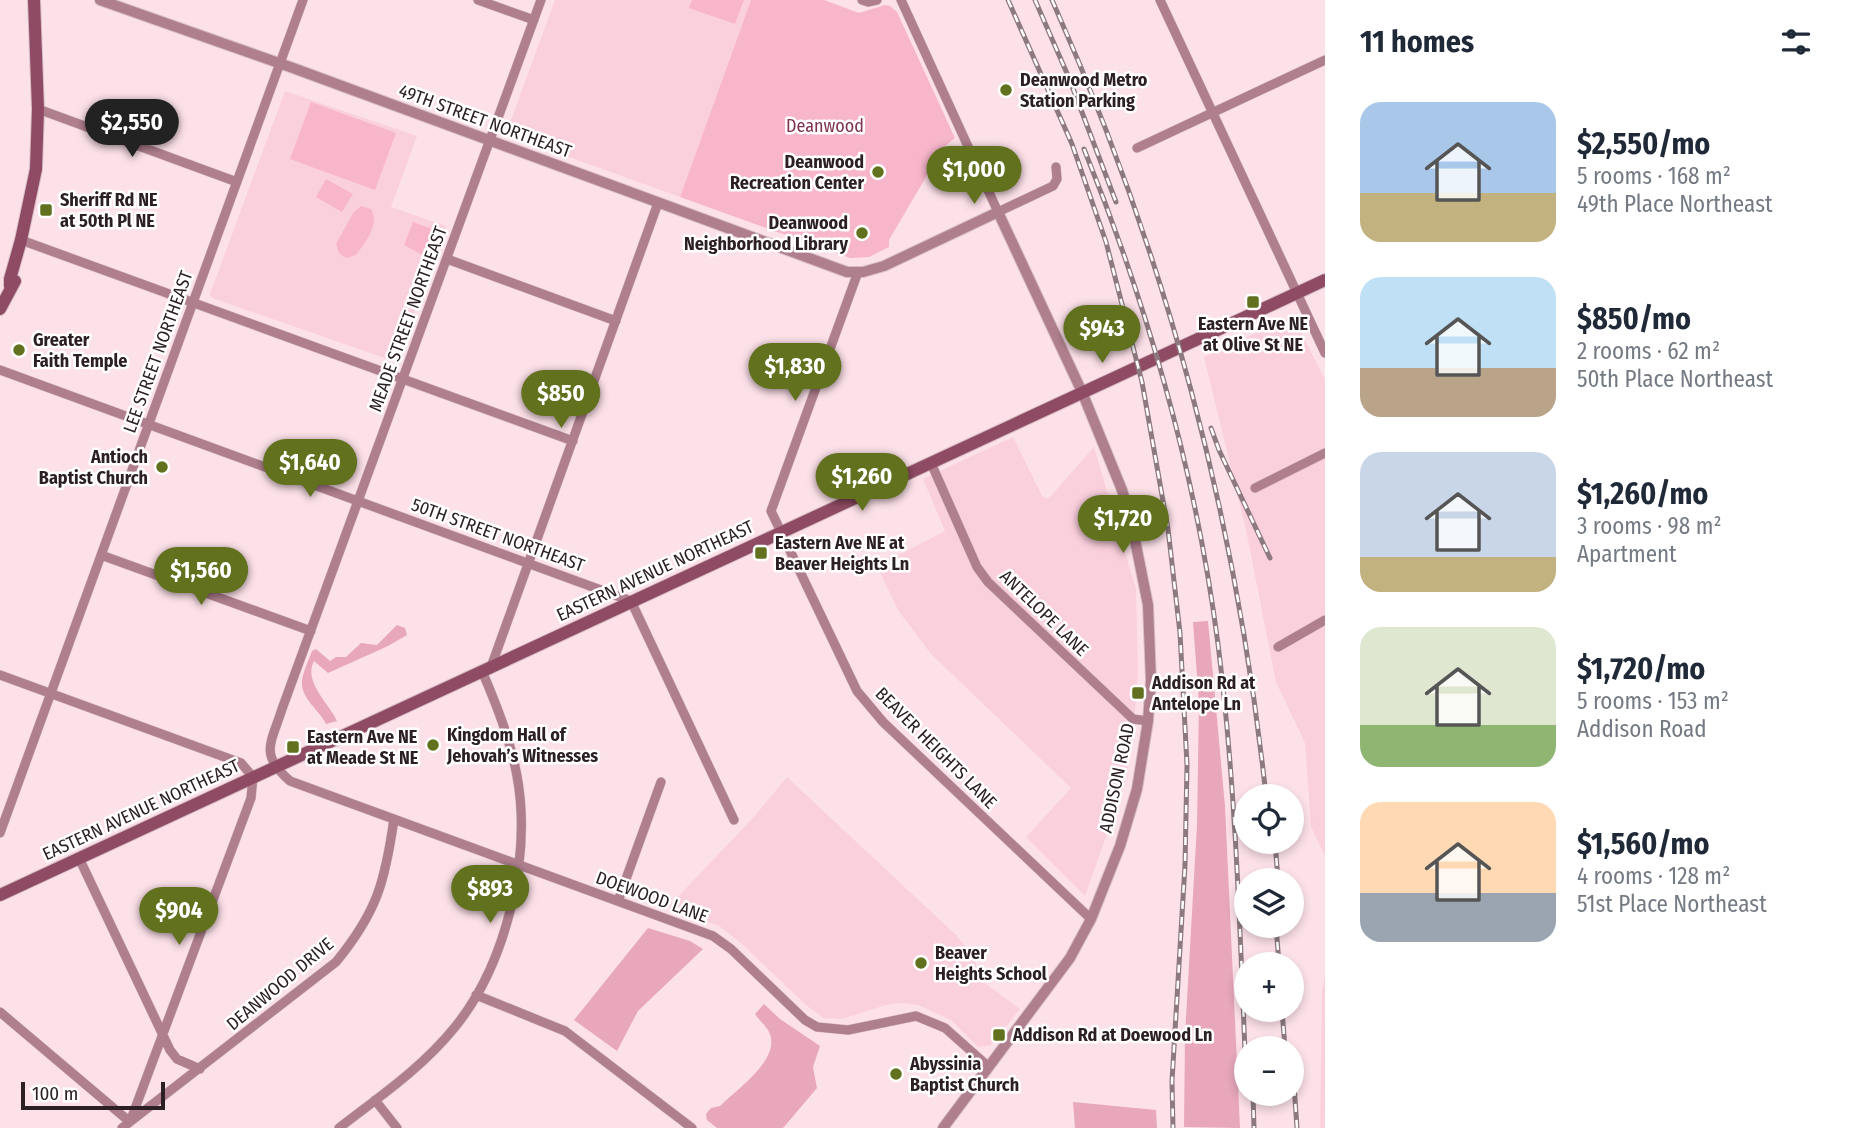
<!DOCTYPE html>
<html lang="en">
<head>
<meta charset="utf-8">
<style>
	:root { --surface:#fff; --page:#f6f6f7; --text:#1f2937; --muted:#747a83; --accent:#61711e }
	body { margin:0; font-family:"Fira Sans Condensed",sans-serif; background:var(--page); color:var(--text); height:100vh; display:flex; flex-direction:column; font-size:26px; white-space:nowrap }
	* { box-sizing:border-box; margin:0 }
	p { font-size:23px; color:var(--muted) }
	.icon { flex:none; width:38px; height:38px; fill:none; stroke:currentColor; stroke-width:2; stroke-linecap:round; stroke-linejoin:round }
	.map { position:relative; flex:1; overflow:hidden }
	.drawer { display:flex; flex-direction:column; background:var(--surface); width:525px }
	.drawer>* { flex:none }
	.buttons { position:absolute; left:1234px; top:784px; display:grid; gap:14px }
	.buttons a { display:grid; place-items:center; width:70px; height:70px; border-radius:50%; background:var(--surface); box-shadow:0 4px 10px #0003; font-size:35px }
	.scale { position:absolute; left:21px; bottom:18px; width:144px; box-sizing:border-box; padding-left:7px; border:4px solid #2c2024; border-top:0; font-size:19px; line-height:24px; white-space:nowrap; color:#2c2024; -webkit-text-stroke:5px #fff; paint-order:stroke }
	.price { position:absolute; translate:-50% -60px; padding:0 16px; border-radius:24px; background:var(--accent); color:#fff; font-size:23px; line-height:46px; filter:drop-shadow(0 2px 4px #0008) }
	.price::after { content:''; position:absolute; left:50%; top:42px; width:21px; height:16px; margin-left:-10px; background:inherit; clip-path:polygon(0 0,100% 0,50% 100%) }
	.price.current { background:#222; color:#fff }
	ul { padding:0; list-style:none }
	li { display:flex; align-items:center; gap:21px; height:175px; padding:0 35px }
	li span { display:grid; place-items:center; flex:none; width:196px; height:140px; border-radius:21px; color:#555 }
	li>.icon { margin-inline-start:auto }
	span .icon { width:84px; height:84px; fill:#fffc; stroke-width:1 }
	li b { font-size:30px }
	h2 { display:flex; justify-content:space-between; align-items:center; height:84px; padding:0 35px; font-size:30px }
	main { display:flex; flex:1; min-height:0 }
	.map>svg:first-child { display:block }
	.built { fill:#fbd0dd }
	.green { fill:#f8b6cb }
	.forest { fill:#e8a7bb }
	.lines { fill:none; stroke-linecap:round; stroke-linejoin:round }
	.minor-casing { stroke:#d7bec6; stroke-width:10 }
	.tertiary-casing { stroke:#d7bec6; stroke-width:12 }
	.secondary-casing { stroke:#d7bec6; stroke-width:14 }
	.minor { stroke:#b07f8e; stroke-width:9 }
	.tertiary { stroke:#b07f8e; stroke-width:10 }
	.secondary { stroke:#8f4b63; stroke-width:12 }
	.rail-casing { stroke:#8d7a80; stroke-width:5 }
	.rail { stroke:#fff; stroke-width:2.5; stroke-dasharray:8; stroke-linecap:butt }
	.poi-dot { fill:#61711e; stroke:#fff; stroke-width:2.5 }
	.labels { text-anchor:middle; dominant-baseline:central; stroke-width:5; stroke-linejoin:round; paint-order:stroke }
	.poi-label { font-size:18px; font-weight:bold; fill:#2c2024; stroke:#fff; text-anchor:start }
	.street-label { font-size:18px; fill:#2c2024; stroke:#fff }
	.park-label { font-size:18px; fill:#7e324f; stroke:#fff }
</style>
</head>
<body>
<main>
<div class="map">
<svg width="1325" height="1128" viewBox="0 0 1325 1128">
	<rect width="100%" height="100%" fill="#fde1e9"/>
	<!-- built -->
	<path class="built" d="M555,0H751L680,197L506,134Z
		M285,91L417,136L391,207L446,226L396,362L212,298L210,294Z
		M1293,316L1325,380V856L1311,827L1305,743L1276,682L1246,530L1204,357Z
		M1013,437L1042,496L1048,499L1094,447L1136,589L1138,672L1133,735L1124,786L1085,896L1026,837L1071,788L931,654L898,610L877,566L945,531L923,479Z
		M787,777L956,935L975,958L978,978L1020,1009L991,1045L978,1047L951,1020L918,1005L902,1003L886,1005L842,1019L824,1018L807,1006L742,944L719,926L668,907L753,818Z
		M1325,977V1128H1320L1322,992Z"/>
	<!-- green -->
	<path class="green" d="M692,0H744L735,24L689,8Z
		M751,0H824L859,13L885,5L890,6L897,12L955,138L943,148L889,240V247L869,257L850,258L680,197Z
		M311,102L396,133L375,190L290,159Z
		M326,179L353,194L342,212L316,197Z
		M361,206L371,209C380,224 366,242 356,255L346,258L339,253L336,244L353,213Z
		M413,222L435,230L426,257L404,245Z"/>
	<!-- forest -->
	<path class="forest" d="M1208,621L1225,806L1240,1128L1184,1127L1185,1035L1197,825L1199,702L1193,622Z
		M397,625L405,628L407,635L388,646L328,673L314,661C303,682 329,703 337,721L326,724C320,711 303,700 302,685C301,675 309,660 312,651L316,649L330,661L336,657H346L361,643L377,645Z
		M648,928L690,941L703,949L638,1011L617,1051L574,1020Z
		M764,1004L780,1019L820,1046L813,1067L817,1088L783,1128H717L707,1120L706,1114L711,1108L720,1106C737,1089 782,1059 769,1032C766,1026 759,1020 755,1014Z
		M1073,1102L1156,1110L1157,1128H1075Z"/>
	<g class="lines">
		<defs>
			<path id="minor" d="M478,0L534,20
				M541,0L282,709C271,744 259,754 290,781L713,936L731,949L805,1020L817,1027L848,1030L916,1016L945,1028L989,1067
				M862,0L868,2L877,0
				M901,0L998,212L1053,186L1057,179L1056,167
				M1160,0L1325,353
				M38,109L237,182
				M1137,148L1325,60
				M21,240L573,441
				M447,259L616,321
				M858,272L771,511L857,691L883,722L1091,919
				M0,370L631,601L734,820
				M931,463L977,567L988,582L1133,719L1148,721
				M1255,488L1325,453
				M101,555L311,631
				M1278,647L1325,620
				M491,667L658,203
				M0,675L241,763L253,777L251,798L130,1122L0,1012
				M0,833L303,0
				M79,858L170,1050L177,1059L200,1069
				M618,901L661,782
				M476,995L565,1031L692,1128
				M375,1100L397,1128
				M122,1128L336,962C377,912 385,882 394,819
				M339,1128C379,1097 422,1068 455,1027C506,964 532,857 517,776C510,739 497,706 482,671"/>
			<path id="tertiary" d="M100,0L293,68L847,272H863L884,266L998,212L1082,392L1122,490L1131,520L1148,605L1151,680L1148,721L1137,789L1120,846L1091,919L1070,958L943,1128"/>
			<path id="secondary" d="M10,286V279L21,240L36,169L38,109L34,0
				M0,309L15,281
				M0,895L1325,280"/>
		</defs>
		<!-- minor casing -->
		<use href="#minor" class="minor-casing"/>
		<!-- tertiary casing -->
		<use href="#tertiary" class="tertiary-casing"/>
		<!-- secondary casing -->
		<use href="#secondary" class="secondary-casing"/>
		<!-- minor -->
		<use href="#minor" class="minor"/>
		<!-- tertiary -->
		<use href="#tertiary" class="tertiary"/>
		<!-- secondary -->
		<use href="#secondary" class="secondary"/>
		<defs>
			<path id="rail" d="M1008,0L1072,144L1106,242L1142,382L1168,529L1180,633L1187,765L1185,865L1172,1081L1173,1128
				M1035,0L1069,78L1116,202
				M1052,0C1167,258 1236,516 1266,796
				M1084,149C1148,307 1196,474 1218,644C1236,787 1240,932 1246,1077
				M1211,428L1219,450L1270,558
				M1275,842L1278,880
				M1276,926L1279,964
				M1282,1010L1285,1048
				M1292,1056L1297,1128
				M1253,1094L1254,1128"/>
		</defs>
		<!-- rail casing -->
		<use href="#rail" class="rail-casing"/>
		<!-- rail -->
		<use href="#rail" class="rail"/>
	</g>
	<!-- markers -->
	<g class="poi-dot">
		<circle cx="1006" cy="90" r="7"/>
		<circle cx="878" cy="172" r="7"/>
		<rect x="39" y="203" width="14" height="14" rx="3.5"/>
		<circle cx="862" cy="233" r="7"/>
		<rect x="1246" y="295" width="14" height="14" rx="3.5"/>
		<circle cx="19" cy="350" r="7"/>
		<circle cx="162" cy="467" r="7"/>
		<rect x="754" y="546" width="14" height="14" rx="3.5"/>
		<rect x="1131" y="686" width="14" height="14" rx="3.5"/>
		<circle cx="433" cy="745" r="7"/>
		<rect x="286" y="740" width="14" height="14" rx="3.5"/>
		<circle cx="921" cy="963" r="7"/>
		<rect x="992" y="1028" width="14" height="14" rx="3.5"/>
		<circle cx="896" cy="1074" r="7"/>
	</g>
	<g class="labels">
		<!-- poi labels -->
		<g class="poi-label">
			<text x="1020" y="80">Deanwood Metro<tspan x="1020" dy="21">Station Parking</tspan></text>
			<text x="864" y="162" text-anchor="end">Deanwood<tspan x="864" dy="21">Recreation Center</tspan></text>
			<text x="60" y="200">Sheriff Rd NE<tspan x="60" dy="21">at 50th Pl NE</tspan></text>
			<text x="848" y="223" text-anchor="end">Deanwood<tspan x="848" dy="21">Neighborhood Library</tspan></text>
			<text x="1253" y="324" text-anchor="middle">Eastern Ave NE<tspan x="1253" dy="21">at Olive St NE</tspan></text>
			<text x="33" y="340">Greater<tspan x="33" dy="21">Faith Temple</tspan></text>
			<text x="148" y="457" text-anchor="end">Antioch<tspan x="148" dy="21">Baptist Church</tspan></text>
			<text x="775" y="543">Eastern Ave NE at<tspan x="775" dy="21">Beaver Heights Ln</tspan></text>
			<text x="1152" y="683">Addison Rd at<tspan x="1152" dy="21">Antelope Ln</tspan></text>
			<text x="447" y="735">Kingdom Hall of<tspan x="447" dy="21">Jehovah’s Witnesses</tspan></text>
			<text x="307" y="737">Eastern Ave NE<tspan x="307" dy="21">at Meade St NE</tspan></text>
			<text x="935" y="953">Beaver<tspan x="935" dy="21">Heights School</tspan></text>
			<text x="1013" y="1035">Addison Rd at Doewood Ln</text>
			<text x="910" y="1064">Abyssinia<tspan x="910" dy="21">Baptist Church</tspan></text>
		</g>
		<!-- street labels -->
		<g class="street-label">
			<text transform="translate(485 121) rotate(20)">49TH STREET NORTHEAST</text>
			<text transform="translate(408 319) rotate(-70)">MEADE STREET NORTHEAST</text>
			<text transform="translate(158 352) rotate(-70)">LEE STREET NORTHEAST</text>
			<text transform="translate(498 535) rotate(20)">50TH STREET NORTHEAST</text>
			<text transform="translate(655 571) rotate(-25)">EASTERN AVENUE NORTHEAST</text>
			<text transform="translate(1044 613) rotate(44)">ANTELOPE LANE</text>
			<text transform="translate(936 748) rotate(45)">BEAVER HEIGHTS LANE</text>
			<text transform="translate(1117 778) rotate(-78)">ADDISON ROAD</text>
			<text transform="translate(141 810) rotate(-25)">EASTERN AVENUE NORTHEAST</text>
			<text transform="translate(652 897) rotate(20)">DOEWOOD LANE</text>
			<text transform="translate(280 984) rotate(-40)">DEANWOOD DRIVE</text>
		</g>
		<!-- park labels -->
		<g class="park-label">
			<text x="825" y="126">Deanwood</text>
		</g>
	</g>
</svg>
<div class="buttons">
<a><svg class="icon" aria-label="locate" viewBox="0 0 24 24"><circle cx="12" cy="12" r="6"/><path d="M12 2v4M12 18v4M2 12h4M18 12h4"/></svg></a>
<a><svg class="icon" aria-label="layers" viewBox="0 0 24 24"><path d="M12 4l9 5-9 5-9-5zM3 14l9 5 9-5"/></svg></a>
<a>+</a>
<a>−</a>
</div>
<div class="scale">100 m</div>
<b class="price current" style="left:132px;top:159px">$2,550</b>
<b class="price" style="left:974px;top:206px">$1,000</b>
<b class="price" style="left:1102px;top:365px">$943</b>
<b class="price" style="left:795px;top:403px">$1,830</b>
<b class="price" style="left:561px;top:430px">$850</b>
<b class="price" style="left:310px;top:499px">$1,640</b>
<b class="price" style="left:862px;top:513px">$1,260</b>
<b class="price" style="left:1123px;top:555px">$1,720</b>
<b class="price" style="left:201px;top:607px">$1,560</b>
<b class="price" style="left:490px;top:925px">$893</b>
<b class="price" style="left:179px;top:947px">$904</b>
</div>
<section class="drawer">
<h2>11 homes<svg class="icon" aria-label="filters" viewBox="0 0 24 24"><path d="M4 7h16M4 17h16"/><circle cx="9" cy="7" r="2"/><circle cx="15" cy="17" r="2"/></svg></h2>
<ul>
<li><span style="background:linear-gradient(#a9c7e8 65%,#c2b280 0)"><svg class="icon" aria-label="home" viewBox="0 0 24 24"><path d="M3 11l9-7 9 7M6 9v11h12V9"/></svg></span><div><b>$2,550/mo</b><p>5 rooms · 168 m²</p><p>49th Place Northeast</p></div></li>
<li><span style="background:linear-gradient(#bfe0f5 65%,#b9a48a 0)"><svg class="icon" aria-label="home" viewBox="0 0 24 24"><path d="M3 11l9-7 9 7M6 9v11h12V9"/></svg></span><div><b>$850/mo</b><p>2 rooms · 62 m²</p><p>50th Place Northeast</p></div></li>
<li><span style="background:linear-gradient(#c9d6e8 75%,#c2b280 0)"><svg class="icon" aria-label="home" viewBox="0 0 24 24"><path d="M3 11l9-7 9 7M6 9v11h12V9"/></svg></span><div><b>$1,260/mo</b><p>3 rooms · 98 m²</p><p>Apartment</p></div></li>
<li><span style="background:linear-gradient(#dfe7d0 70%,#8fb573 0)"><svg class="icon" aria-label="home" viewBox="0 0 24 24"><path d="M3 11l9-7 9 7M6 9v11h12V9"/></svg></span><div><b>$1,720/mo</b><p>5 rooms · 153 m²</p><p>Addison Road</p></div></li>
<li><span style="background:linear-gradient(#ffd9b3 65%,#9aa5b1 0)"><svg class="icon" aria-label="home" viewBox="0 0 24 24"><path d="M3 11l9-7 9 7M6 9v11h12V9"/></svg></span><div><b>$1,560/mo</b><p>4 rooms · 128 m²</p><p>51st Place Northeast</p></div></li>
</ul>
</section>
</main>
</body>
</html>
